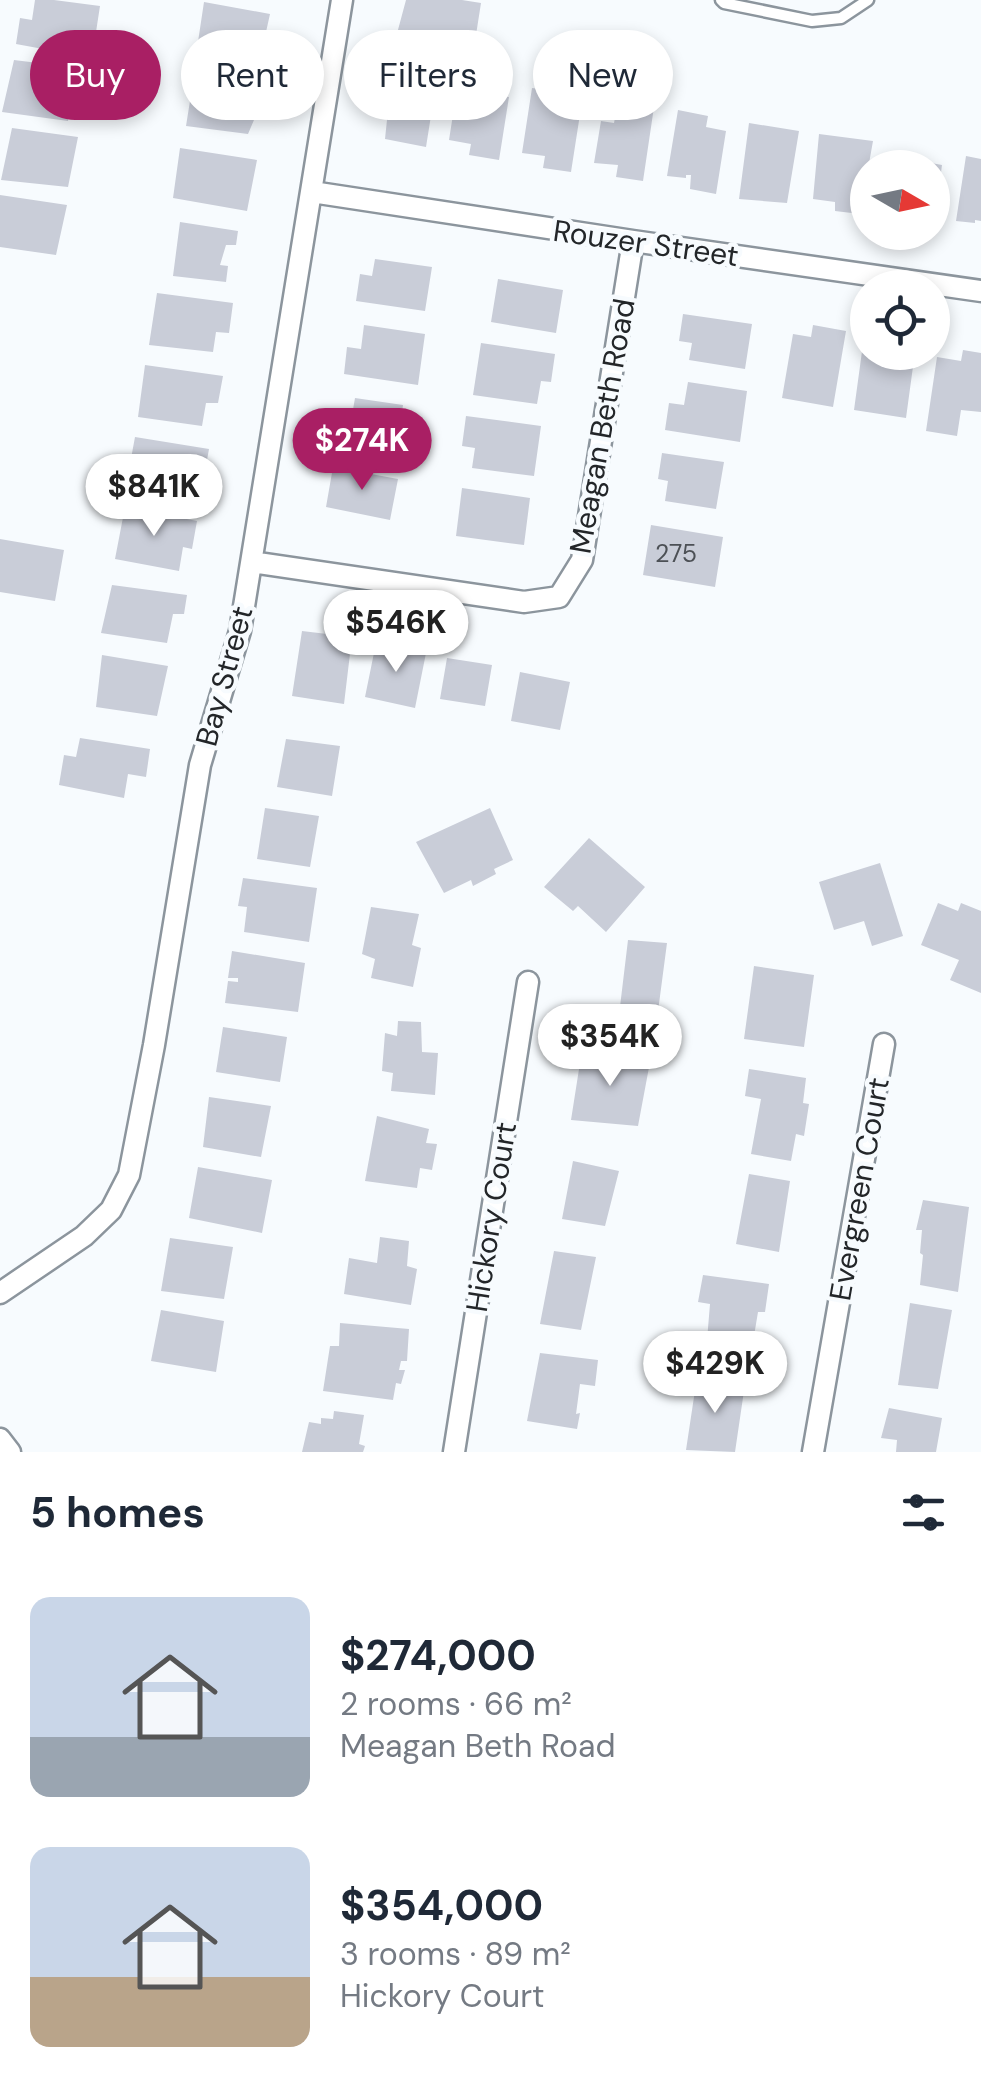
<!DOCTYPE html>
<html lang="en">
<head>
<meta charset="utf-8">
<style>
	:root { --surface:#fff; --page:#f2f2f3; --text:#1f2937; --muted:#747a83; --accent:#a91f64 }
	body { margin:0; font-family:"DM Sans",sans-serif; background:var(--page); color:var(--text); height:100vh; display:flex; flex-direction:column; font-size:38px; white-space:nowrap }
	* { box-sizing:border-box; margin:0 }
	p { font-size:32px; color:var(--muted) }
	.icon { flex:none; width:55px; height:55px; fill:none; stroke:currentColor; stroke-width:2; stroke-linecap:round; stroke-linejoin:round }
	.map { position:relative; height:1452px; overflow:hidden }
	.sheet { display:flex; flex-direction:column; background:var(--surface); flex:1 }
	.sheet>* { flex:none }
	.top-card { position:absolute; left:30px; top:30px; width:922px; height:90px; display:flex; gap:20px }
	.needle { width:65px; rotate:99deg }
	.buttons { position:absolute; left:850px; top:150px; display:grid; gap:20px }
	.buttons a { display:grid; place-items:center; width:100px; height:100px; border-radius:50%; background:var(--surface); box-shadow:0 5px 15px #0003; font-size:50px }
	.price { position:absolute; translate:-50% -85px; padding:0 22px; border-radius:35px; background:#fff; color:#222; font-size:32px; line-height:65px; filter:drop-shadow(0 2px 5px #0008) }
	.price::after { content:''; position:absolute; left:50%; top:60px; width:30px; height:22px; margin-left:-15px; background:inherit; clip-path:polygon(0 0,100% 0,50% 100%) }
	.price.on { background:var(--accent); color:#fff }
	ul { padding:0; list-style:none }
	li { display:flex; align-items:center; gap:30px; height:250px; padding:0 30px }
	li span { display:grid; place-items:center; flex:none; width:280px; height:200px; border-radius:20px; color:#555 }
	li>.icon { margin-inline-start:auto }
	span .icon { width:120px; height:120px; fill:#fffc; stroke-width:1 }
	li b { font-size:42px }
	h2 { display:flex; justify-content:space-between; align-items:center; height:120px; padding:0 30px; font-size:42px }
	.chip { padding:0 35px; border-radius:45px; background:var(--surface); box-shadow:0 5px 15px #0003; font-size:35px; line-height:90px }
	.chip.on { background:var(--accent); color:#fff }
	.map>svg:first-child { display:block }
	.building { fill:#c9cdd8 }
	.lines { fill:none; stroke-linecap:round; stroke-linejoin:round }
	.lane-casing { stroke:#8c959d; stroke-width:15 }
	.street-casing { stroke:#8c959d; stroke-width:25 }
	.lane { stroke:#fff; stroke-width:10 }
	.street { stroke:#fff; stroke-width:20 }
	.labels { text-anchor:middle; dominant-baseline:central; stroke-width:9; stroke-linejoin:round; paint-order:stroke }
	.number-label { font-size:25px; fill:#4c5055 }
	.street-label { font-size:30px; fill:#232629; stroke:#f7fbfe }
</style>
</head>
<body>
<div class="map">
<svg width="981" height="1452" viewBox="0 0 981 1452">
	<rect width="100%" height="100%" fill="#f7fbfe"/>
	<!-- building -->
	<path class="building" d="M35,0H54L100,6L92,58L16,44L20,18L32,20Z
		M406,0H462L481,3L473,54L395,41Z
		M204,2L270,14L266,32L274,35L270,68L196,55Z
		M14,60L78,68L68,121L2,112Z
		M392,72L437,78L426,147L385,139Z
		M194,76L268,87L265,114L257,113L248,134L186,126Z
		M532,88L583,95L571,172L543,168L545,156L522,153Z
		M457,89L509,97L499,160L469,155L471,144L449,140Z
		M618,101L654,107L643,181L616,177L618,165L594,163L601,121L614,123Z
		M678,110L708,116L706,127L726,131L716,194L690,189L691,175H686V178L667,176Z
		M749,123L799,131L787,203L739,199Z
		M12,128L78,137L68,187L1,180Z
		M819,134L873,141L860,214L835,211V202L813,199Z
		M180,148L257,160L247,211L173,198Z
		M893,156L942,165L935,217H932V168H892Z
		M966,156L981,159V221L975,220V223L956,221Z
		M0,195L67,205L56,255L0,247Z
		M180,222L238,231L236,245H226L220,265L228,266L226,282L173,276Z
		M375,259L432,267L425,311L356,301L360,274L372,276Z
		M498,279L563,290L556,333L491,322Z
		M157,293L233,303L229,333L216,332L213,352L149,345Z
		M683,314L752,324L745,369L689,360L692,343L679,341Z
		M364,325L425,334L418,385L344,374L347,347L361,349Z
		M813,325L846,331L833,407L782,398L793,334L811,337Z
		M481,343L555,354L551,382L541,381L537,404L473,395Z
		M863,344H868V352H915L906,418L854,410Z
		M963,350L981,353V412L961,410L957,436L926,431L937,357L961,361Z
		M145,365L223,376L218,403H206L202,426L138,417Z
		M688,382L747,391L740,442L665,430L669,403L684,405Z
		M355,398L403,405L396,455L333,446L337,419L351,421Z
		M466,416L541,426L534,476L472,468L475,448L462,446Z
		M135,437L209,449L200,499L125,491Z
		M662,453L724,462L716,509L665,501L668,481L658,479Z
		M333,467L398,479L390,520L326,507Z
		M462,488L530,498L524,545L456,536Z
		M125,507L197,521L192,549L183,547L179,571L115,559Z
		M651,525L723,537L715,587L643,575Z
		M0,539L64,550L55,601L0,592Z
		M112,585L187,595L184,614H173L167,643L101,633Z
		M302,631L352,637L344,704L292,696Z
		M376,643L426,653L415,708L365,697Z
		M102,655L168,666L157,716L96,707Z
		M447,658L492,665L485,706L440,699Z
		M520,672L570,682L560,730L511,721Z
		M80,738L150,749L146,777L128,774L124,798L59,785L64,755L76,757Z
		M286,739L340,746L332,796L277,787Z
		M265,808L319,816L310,867L257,859Z
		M490,808L513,860L494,869L496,874L473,886L471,880L444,893L416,842Z
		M589,838L645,887L606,932L578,906L573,911L544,887Z
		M880,863L903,936L872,946L864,921L834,930L819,882Z
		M243,878L317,888L309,942L244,932L247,907L238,906Z
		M938,903L958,911L961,903L981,911V993L950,980L959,960L921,945Z
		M371,907L419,914L412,945L421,948L413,987L371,978L375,959L362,954Z
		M628,940L667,943L657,1019L619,1015Z
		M232,951L305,963L298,1012L225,1003L228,981L238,982V978H228Z
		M754,966L814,975L804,1047L744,1039Z
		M398,1021L421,1022L422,1052L438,1053L435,1095L391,1091L393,1073L382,1071L385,1033L397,1036Z
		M223,1027L287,1037L280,1082L216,1072Z
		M582,1050L650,1062L638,1126L571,1120Z
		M749,1069L806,1078L803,1103L809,1104L804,1136L796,1134L791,1161L751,1154L761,1099L745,1096Z
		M209,1097L271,1106L261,1157L203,1147Z
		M377,1116L429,1129L426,1143L437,1144L432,1170L420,1168L417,1188L365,1181Z
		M573,1161L619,1171L605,1226L562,1219Z
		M198,1167L272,1180L262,1233L189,1218Z
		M749,1174L790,1181L779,1252L736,1244Z
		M923,1200L969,1207L958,1292L920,1285L923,1255L920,1253L922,1230H916Z
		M380,1237L409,1241L407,1266L417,1269L411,1305L344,1294L349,1258L377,1263Z
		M170,1238L233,1247L224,1299L161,1291Z
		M554,1251L596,1257L581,1330L540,1324Z
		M703,1275L769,1284L765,1312H758L750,1360L706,1352L710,1304L698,1302Z
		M910,1303L952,1310L938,1389L898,1385Z
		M161,1310L224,1321L216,1372L151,1361Z
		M340,1323L409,1329L407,1361H401L399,1370H405L401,1384L396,1383L393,1400L323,1391L330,1346H339Z
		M540,1353L598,1360L595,1386L580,1384L576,1414L580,1413L577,1429L527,1421Z
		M697,1377L745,1384L735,1452L686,1450Z
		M889,1408L942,1418L936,1452H896L897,1440L881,1438Z
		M334,1411L364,1415L359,1444L365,1446L363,1452H302L309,1422L321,1424V1418L333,1419Z"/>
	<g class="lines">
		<defs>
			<path id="lane" d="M721,0L724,3L812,21L841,18L868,0"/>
			<path id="street" d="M312,192L633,241L981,291
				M252,562L524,602L559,597L582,560L633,241
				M0,1293L84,1236L111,1210L129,1175L154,1045L200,765L240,631L342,0
				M0,1439L10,1452
				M454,1452L528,982
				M813,1452L884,1044"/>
		</defs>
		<!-- lane casing -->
		<use href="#lane" class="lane-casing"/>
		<!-- street casing -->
		<use href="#street" class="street-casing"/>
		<!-- lane -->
		<use href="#lane" class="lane"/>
		<!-- street -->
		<use href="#street" class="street"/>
	</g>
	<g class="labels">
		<!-- number labels -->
		<g class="number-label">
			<text x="676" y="553">275</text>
		</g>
		<!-- street labels -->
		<g class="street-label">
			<text transform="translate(646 243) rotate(8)">Rouzer Street</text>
			<text transform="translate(602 426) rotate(-80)">Meagan Beth Road</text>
			<text transform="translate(224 676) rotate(-75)">Bay Street</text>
			<text transform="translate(859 1189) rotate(-80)">Evergreen Court</text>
			<text transform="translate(491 1217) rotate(-81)">Hickory Court</text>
		</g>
	</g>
</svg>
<div class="buttons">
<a><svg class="needle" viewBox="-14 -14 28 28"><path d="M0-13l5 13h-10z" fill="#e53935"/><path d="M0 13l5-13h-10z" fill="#747a83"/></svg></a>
<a><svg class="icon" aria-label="locate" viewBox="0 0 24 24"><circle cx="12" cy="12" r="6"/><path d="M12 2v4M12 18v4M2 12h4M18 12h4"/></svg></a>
</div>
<b class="price on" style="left:362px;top:493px">$274K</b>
<b class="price" style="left:154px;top:539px">$841K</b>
<b class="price" style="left:396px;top:675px">$546K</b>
<b class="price" style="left:610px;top:1089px">$354K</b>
<b class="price" style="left:715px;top:1416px">$429K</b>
<div class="top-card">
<a class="chip on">Buy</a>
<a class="chip">Rent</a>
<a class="chip">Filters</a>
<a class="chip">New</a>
</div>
</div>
<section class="sheet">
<h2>5 homes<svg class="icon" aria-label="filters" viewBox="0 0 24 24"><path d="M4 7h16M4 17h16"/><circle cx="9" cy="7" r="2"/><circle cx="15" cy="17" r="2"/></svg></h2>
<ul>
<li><span style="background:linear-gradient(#c9d6e8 70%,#9aa5b1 0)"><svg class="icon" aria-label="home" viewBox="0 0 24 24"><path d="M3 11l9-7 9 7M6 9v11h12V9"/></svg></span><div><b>$274,000</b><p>2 rooms · 66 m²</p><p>Meagan Beth Road</p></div></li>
<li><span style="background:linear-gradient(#c9d6e8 65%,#b9a48a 0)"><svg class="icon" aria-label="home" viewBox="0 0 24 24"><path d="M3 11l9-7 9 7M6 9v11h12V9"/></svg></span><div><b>$354,000</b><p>3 rooms · 89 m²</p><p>Hickory Court</p></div></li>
</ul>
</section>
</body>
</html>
